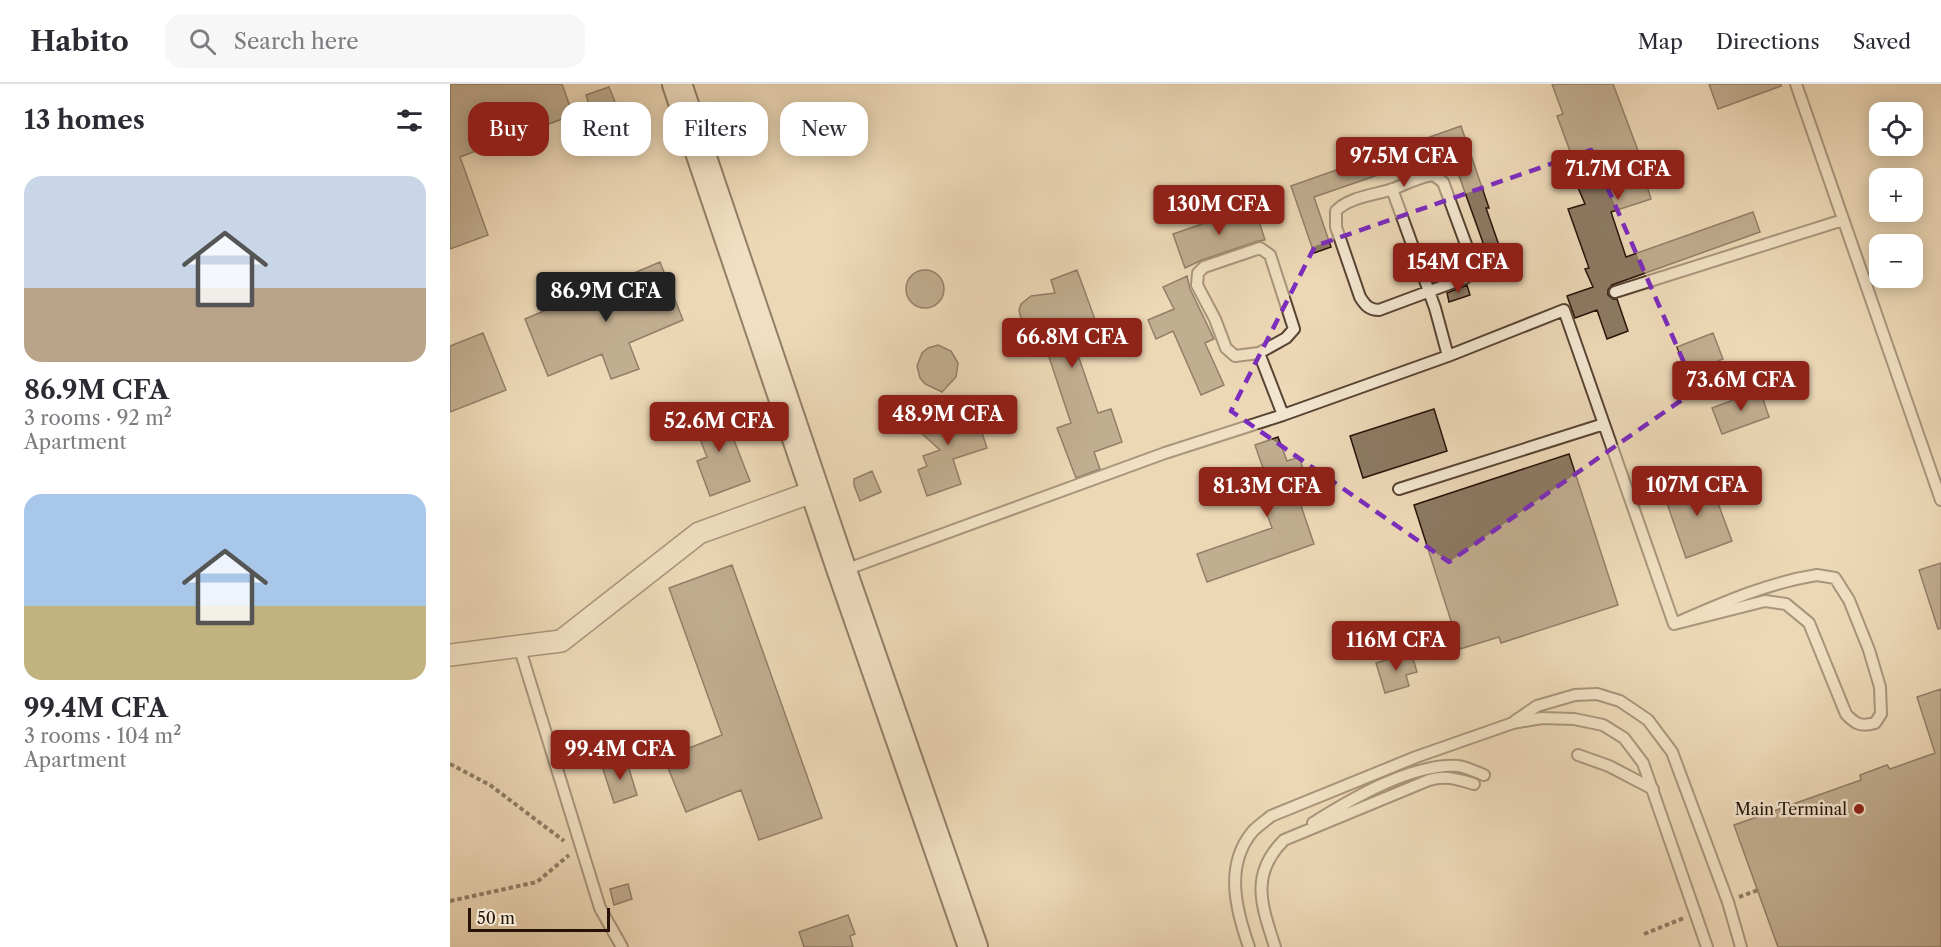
<!DOCTYPE html>
<html lang="en">
<head>
<meta charset="utf-8">
<style>
	:root { --surface:#fff; --page:#f7f7f7; --text:#2b2b33; --muted:#7c7c81; --line:#e1e1e2; --accent:#8f2418 }
	body { margin:0; font-family:"Libre Caslon Text",serif; background:var(--page); color:var(--text); height:100vh; display:flex; flex-direction:column; font-size:22px; white-space:nowrap }
	* { box-sizing:border-box; margin:0 }
	p { font-size:20px; color:var(--muted) }
	.icon { flex:none; width:33px; height:33px; fill:none; stroke:currentColor; stroke-width:2; stroke-linecap:round; stroke-linejoin:round }
	.map { position:relative; flex:1; overflow:hidden }
	.drawer { display:flex; flex-direction:column; background:var(--surface); width:450px }
	.drawer>* { flex:none }
	.hud { position:absolute; left:18px; top:18px; width:570px; height:54px; display:flex; gap:12px }
	.buttons { position:absolute; left:1419px; top:18px; display:grid; gap:12px }
	.buttons a { display:grid; place-items:center; width:54px; height:54px; border-radius:12px; background:var(--surface); box-shadow:0 3px 15px #0003; font-size:30px }
	.scale { position:absolute; left:18px; bottom:15px; width:142px; box-sizing:border-box; padding-left:6px; border:3px solid #261209; border-top:0; font-size:16px; line-height:21px; white-space:nowrap; color:#261209; -webkit-text-stroke:4px #f3e6d0; paint-order:stroke }
	.price { position:absolute; translate:-50% -51px; padding:0 14px; border-radius:6px; background:var(--accent); color:#fff; font-size:20px; line-height:39px; filter:drop-shadow(0 2px 3px #0008) }
	.price::after { content:''; position:absolute; left:50%; top:36px; width:18px; height:14px; margin-left:-9px; background:inherit; clip-path:polygon(0 0,100% 0,50% 100%) }
	.price.on { background:#222; color:#fff }
	ul { padding:0; list-style:none }
	li { display:grid; align-content:center; gap:12px; height:318px; padding:0 24px }
	li span { display:grid; place-items:center; height:186px; border-radius:18px; color:#555 }
	li>.icon { margin-inline-start:auto }
	span .icon { width:108px; height:108px; fill:#fffc; stroke-width:1 }
	li b { font-size:26px }
	h2 { display:flex; justify-content:space-between; align-items:center; height:72px; padding:0 24px; font-size:26px }
	.chip { padding:0 21px; border-radius:18px; background:var(--surface); box-shadow:0 3px 15px #0003; font-size:21px; line-height:54px }
	.chip.on { background:var(--accent); color:#fff }
	header { display:flex; align-items:center; gap:36px; box-sizing:border-box; height:84px; padding:0 30px; background:var(--surface); border-bottom:2px solid var(--line) }
	header strong { font-size:28px }
	nav { display:flex; gap:33px; margin-inline-start:auto; font-size:21px }
	.search { width:420px; height:54px; background:var(--page); display:flex; align-items:center; gap:15px; box-sizing:border-box; padding:0 21px; border-radius:18px; color:var(--muted); font-size:22px }
	main { display:flex; flex:1; min-height:0 }
	.map>svg:first-child { display:block }
	.building { fill:#8d7963; stroke:#261209; stroke-width:1.5 }
	.lines { fill:none; stroke-linecap:round; stroke-linejoin:round }
	.lane-casing { stroke:#584434; stroke-width:14 }
	.street-casing { stroke:#584434; stroke-width:24 }
	.secondary-casing { stroke:#261209; stroke-width:32 }
	.path { stroke:#261209; stroke-width:4; stroke-dasharray:4.5 3; stroke-linecap:butt }
	.lane { stroke:#f3e6d0; stroke-width:10 }
	.street { stroke:#f3e6d0; stroke-width:21 }
	.secondary { stroke:#f3e6d0; stroke-width:28 }
	.marked { fill:none; stroke:#7b2cbf; stroke-width:4.5; stroke-dasharray:12 8; stroke-linejoin:round }
	.poi-dot { fill:#8f2418; stroke:#f3e6d0; stroke-width:2 }
	.labels { text-anchor:middle; dominant-baseline:central; stroke-width:5; stroke-linejoin:round; paint-order:stroke }
	.poi-label { font-size:16px; fill:#261209; stroke:#f3e6d0; text-anchor:end }
</style>
</head>
<body>
<header>
<strong>Habito</strong>
<div class="search"><svg class="icon" aria-label="search" viewBox="0 0 24 24"><circle cx="10" cy="10" r="6"/><path d="M15 15l6 6"/></svg>Search here</div>
<nav><a>Map</a><a>Directions</a><a>Saved</a></nav>
</header>
<main>
<section class="drawer">
<h2>13 homes<svg class="icon" aria-label="filters" viewBox="0 0 24 24"><path d="M4 7h16M4 17h16"/><circle cx="9" cy="7" r="2"/><circle cx="15" cy="17" r="2"/></svg></h2>
<ul>
<li><span style="background:linear-gradient(#c9d6e8 60%,#b9a48a 0)"><svg class="icon" aria-label="home" viewBox="0 0 24 24"><path d="M3 11l9-7 9 7M6 9v11h12V9"/></svg></span><div><b>86.9M CFA</b><p>3 rooms · 92 m²</p><p>Apartment</p></div></li>
<li><span style="background:linear-gradient(#a9c7e8 60%,#c2b280 0)"><svg class="icon" aria-label="home" viewBox="0 0 24 24"><path d="M3 11l9-7 9 7M6 9v11h12V9"/></svg></span><div><b>99.4M CFA</b><p>3 rooms · 104 m²</p><p>Apartment</p></div></li>
</ul>
</section>
<div class="map">
<svg width="1491" height="863" viewBox="0 0 1491 863">
	<rect width="100%" height="100%" fill="#edd8b7"/>
	<filter id="stains"><feTurbulence type="fractalNoise" baseFrequency=".00333" numOctaves="4"/><feColorMatrix values="0 0 0 0 .2 0 0 0 0 .09 0 0 0 0 .02 0 0 0 .5 -.17"/></filter>
	<radialGradient id="worn" r=".72"><stop offset=".6" stop-color="#630" stop-opacity="0"/><stop offset="1" stop-color="#630" stop-opacity=".3"/></radialGradient>
	<!-- building -->
	<path class="building" d="M0,0H112L123,31L10,73L38,151L0,165Z
		M1102,0H1163L1190,72L1188,73L1201,115L1161,128L1176,173L1303,128L1310,148L1162,201L1158,206V211L1163,215H1167L1178,247L1157,255L1147,226L1125,234L1117,212L1143,203L1135,185L1139,184L1118,125L1135,120L1126,99L1131,97L1107,32L1113,30Z
		M1259,0H1331V2L1268,25Z
		M159,3L165,18L141,27L136,11Z
		M1011,42L1039,124H1036L1059,190L1046,195L1008,89L1004,90L995,64L965,75L966,78L864,113L881,163L864,169L841,102Z
		M804,122L815,156L808,157L752,176L735,184L723,150Z
		M210,178L233,236L179,259L189,285L161,295L152,270L98,292L75,235Z
		M456 205a19 19 0 1 1 38 0a19 19 0 1 1-38 0Z
		M627,186L647,241L621,251L648,329L661,325L672,358L644,368L650,385L626,394L607,344L621,339L591,249L577,244L572,239L569,226L571,220L581,212L605,209L601,196Z
		M737,192L740,205L764,255L755,259L774,301L751,311L723,247L706,255L698,236L724,225L713,203Z
		M1017,201L1020,211L999,218L997,209Z
		M33,249L56,306L0,328V262Z
		M1263,249L1273,275L1237,289L1227,263Z
		M488,261L501,267L508,279L506,293L492,308L475,300L470,294L467,282L472,269L478,264Z
		M1310,306L1319,333L1272,350L1262,324Z
		M504,320L516,323L519,327L523,349L531,346L537,364L503,375L511,400L477,412L468,386L477,382L473,372L490,366L470,348L469,339L474,332Z
		M271,323L300,397L260,412L247,377L257,373L242,334Z
		M984,325L997,367L913,394L900,352Z
		M828,353L837,377L849,373L859,402L846,407L864,460L757,498L747,470L822,444L803,391L814,387L805,361Z
		M1119,370L1168,521L1051,559L1049,553L1010,565L964,421Z
		M422,387L431,408L410,417L404,401V395Z
		M1258,392L1282,457L1236,474L1213,408Z
		M1491,479V544L1488,545L1469,486Z
		M282,481L372,734L309,756L291,706L236,728L214,674L272,651L219,504Z
		M961,568L967,588L956,591L959,602L935,609L926,579Z
		M1491,605V863H1328L1284,741L1411,696L1410,691L1437,681L1440,685L1485,669L1467,613Z
		M176,675L187,711L164,719L152,682Z
		M178,800L182,815L164,821L160,805Z
		M398,831L405,850L400,852L403,863H354L349,848Z"/>
	<g class="lines">
		<defs>
			<path id="lane" d="M1346,0L1491,416
				M983,91L993,98L1021,174L1022,188L1015,194L929,226C919,226 915,221 910,213L886,143V127C899,113 925,111 943,105C956,100 968,93 983,91Z
				M942,105L985,224L998,272
				M1165,208L1393,136
				M809,269L836,254L844,245L820,171L810,164L754,183L748,189L747,201L765,235L776,264L785,272L809,269L833,331
				M949,405L1154,340
				M392,487L715,369L833,331L998,272L1114,226L1224,540
				M1367,491L1385,494L1399,516L1419,566L1430,603L1431,630L1425,639C1411,643 1405,640 1396,630L1359,539L1336,520L1315,517L1224,540C1270,520 1316,499 1367,491Z
				M69,562L150,824L172,863
				M1065,637L1087,622L1125,611L1147,610L1170,617L1198,636L1222,668L1278,818L1291,863
				M1128,671L1159,682L1203,705
				M863,739C901,715 962,679 1008,682C1016,683 1026,688 1034,691
				M799,863C786,826 774,781 803,747C808,742 815,737 821,732L966,673L1063,639L1092,634L1124,635L1153,641L1174,654L1193,679L1257,863
				M825,863C812,822 799,791 834,756L979,696C995,691 1007,695 1024,700"/>
			<path id="street" d="M0,571L111,557L249,449L365,407"/>
			<path id="secondary" d="M227,0L392,487L523,863"/>
		</defs>
		<!-- lane casing -->
		<use href="#lane" class="lane-casing"/>
		<!-- street casing -->
		<use href="#street" class="street-casing"/>
		<!-- secondary casing -->
		<use href="#secondary" class="secondary-casing"/>
		<!-- path -->
		<path class="path" d="M0,680L40,701L114,757
			M1289,813L1308,806
			M0,817L87,798L119,771
			M1194,850L1234,834"/>
		<!-- lane -->
		<use href="#lane" class="lane"/>
		<!-- street -->
		<use href="#street" class="street"/>
		<!-- secondary -->
		<use href="#secondary" class="secondary"/>
	</g>
	<!-- marked area -->
	<path d="M0 0H1491V863H0ZM1141,66L1246,306L999,478L781,327L865,162Z" fill="#edd8b7" fill-opacity=".55" fill-rule="evenodd"/>
	<path class="marked" d="M1141,66L1246,306L999,478L781,327L865,162Z"/>
	<!-- markers -->
	<circle class="poi-dot" cx="1409" cy="725" r="6"/>
	<g class="labels">
		<!-- poi labels -->
		<g class="poi-label">
			<text x="1397" y="725">Main Terminal</text>
		</g>
	</g>
	<rect width="100%" height="100%" filter="url(#stains)"/>
	<rect width="100%" height="100%" fill="url(#worn)"/>
</svg>
<div class="buttons">
<a><svg class="icon" aria-label="locate" viewBox="0 0 24 24"><circle cx="12" cy="12" r="6"/><path d="M12 2v4M12 18v4M2 12h4M18 12h4"/></svg></a>
<a>+</a>
<a>−</a>
</div>
<div class="scale">50 m</div>
<b class="price" style="left:954px;top:104px">97.5M CFA</b>
<b class="price" style="left:1168px;top:117px">71.7M CFA</b>
<b class="price" style="left:769px;top:152px">130M CFA</b>
<b class="price" style="left:1008px;top:210px">154M CFA</b>
<b class="price on" style="left:156px;top:239px">86.9M CFA</b>
<b class="price" style="left:622px;top:285px">66.8M CFA</b>
<b class="price" style="left:1291px;top:328px">73.6M CFA</b>
<b class="price" style="left:498px;top:362px">48.9M CFA</b>
<b class="price" style="left:269px;top:369px">52.6M CFA</b>
<b class="price" style="left:1247px;top:433px">107M CFA</b>
<b class="price" style="left:817px;top:434px">81.3M CFA</b>
<b class="price" style="left:946px;top:588px">116M CFA</b>
<b class="price" style="left:170px;top:697px">99.4M CFA</b>
<div class="hud">
<a class="chip on">Buy</a>
<a class="chip">Rent</a>
<a class="chip">Filters</a>
<a class="chip">New</a>
</div>
</div>
</main>
</body>
</html>
